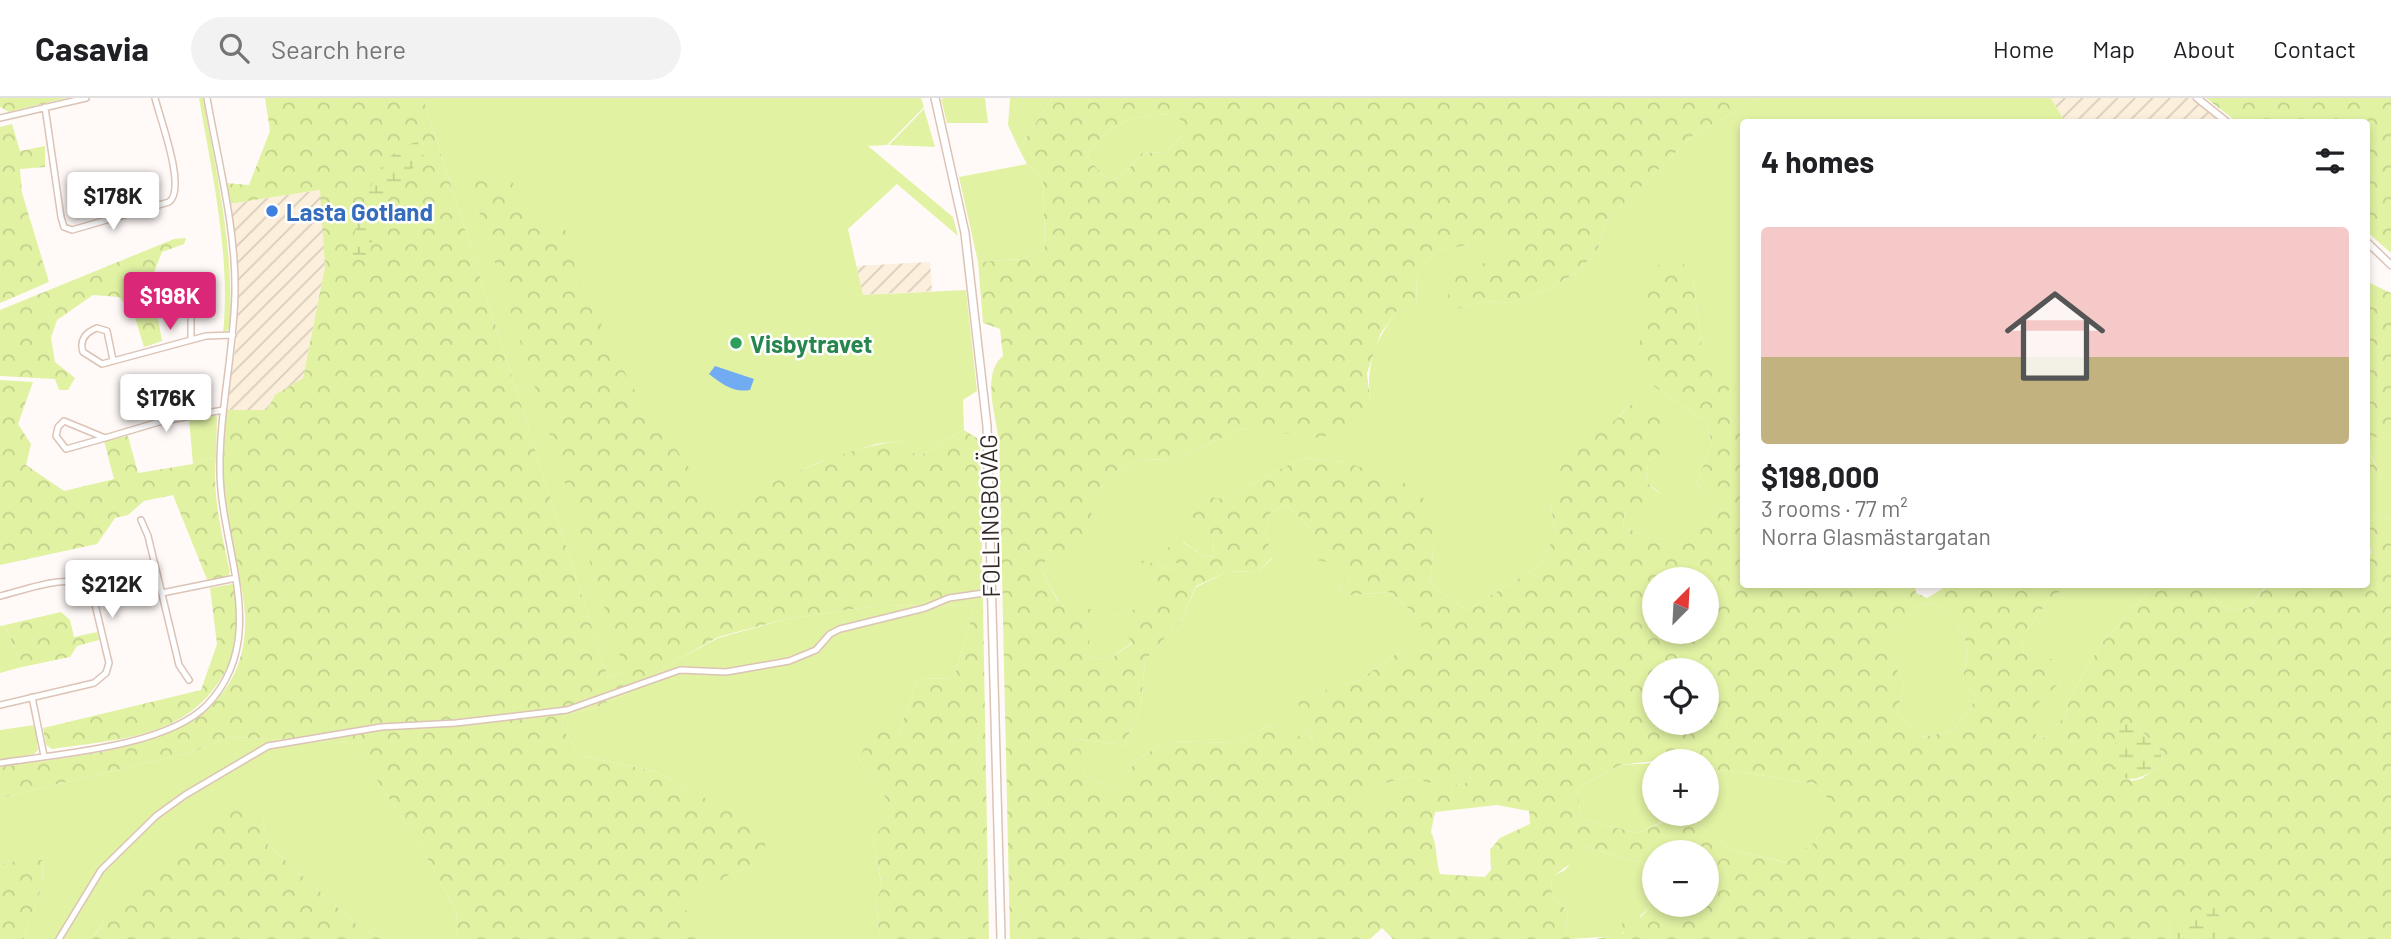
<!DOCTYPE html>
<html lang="en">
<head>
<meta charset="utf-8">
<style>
	:root { --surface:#fff; --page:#f2f2f2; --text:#202124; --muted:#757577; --line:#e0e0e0; --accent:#db2777 }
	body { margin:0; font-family:Barlow,sans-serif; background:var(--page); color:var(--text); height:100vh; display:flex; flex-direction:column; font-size:26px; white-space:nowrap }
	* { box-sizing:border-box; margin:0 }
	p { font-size:23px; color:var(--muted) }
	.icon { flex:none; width:38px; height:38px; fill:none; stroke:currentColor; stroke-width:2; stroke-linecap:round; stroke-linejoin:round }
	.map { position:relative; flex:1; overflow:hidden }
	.sheet { position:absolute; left:1740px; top:21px; width:630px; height:469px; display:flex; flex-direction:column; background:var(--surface); border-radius:7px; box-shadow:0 4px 10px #0003 }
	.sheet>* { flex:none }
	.needle { width:46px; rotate:24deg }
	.fabs { position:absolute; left:1642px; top:469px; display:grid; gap:14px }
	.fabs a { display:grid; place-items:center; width:77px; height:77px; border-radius:50%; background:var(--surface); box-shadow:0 4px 10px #0003; font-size:35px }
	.price { position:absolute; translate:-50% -60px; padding:0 16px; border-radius:7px; background:#fff; color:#222; font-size:23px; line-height:46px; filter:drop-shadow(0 2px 4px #0008) }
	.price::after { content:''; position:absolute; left:50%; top:42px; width:21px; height:16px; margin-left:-10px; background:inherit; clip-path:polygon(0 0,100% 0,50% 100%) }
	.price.current { background:var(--accent); color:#fff }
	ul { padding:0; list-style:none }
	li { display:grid; align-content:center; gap:14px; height:371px; padding:0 21px }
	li+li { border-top:2px solid var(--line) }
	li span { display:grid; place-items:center; height:217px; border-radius:7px; color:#555 }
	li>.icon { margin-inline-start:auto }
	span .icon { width:126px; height:126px; fill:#fffc; stroke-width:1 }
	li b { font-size:30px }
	h2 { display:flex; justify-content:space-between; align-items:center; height:84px; padding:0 21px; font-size:30px }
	header { display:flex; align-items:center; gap:42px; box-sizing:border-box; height:98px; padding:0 35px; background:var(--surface); border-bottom:2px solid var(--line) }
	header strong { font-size:33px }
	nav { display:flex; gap:38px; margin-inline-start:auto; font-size:24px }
	.search { width:490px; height:63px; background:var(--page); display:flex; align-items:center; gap:18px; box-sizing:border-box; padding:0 24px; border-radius:38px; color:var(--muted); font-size:26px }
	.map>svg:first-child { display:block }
	.industrial { fill:url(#industrial-furrows) }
	.grass { fill:#e1f2a3 }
	.forest { fill:url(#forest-crowns); fill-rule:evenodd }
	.wetland { fill:url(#wetland-marsh) }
	.water { fill:#71acf3 }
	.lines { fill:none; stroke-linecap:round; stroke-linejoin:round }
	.minor-casing { stroke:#dcc3b6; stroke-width:8 }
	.tertiary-casing { stroke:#dcc3b6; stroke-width:9 }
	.secondary-casing { stroke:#dcc3b6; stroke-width:10 }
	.minor { stroke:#fff; stroke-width:5 }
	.tertiary { stroke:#fff; stroke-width:6 }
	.secondary { stroke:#fff; stroke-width:7 }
	.shop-dot { fill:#3f7fe0; stroke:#fff; stroke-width:2.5 }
	.leisure-dot { fill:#2e9e5b; stroke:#fff; stroke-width:2.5 }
	.labels { text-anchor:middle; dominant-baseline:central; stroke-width:5; stroke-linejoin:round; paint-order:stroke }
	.shop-label { font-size:24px; font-weight:bold; fill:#366cbe; stroke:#fff; text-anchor:start }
	.leisure-label { font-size:24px; font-weight:bold; fill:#27864d; stroke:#fff; text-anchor:start }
	.street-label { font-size:24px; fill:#342b26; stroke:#fff }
</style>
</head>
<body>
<header>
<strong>Casavia</strong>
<div class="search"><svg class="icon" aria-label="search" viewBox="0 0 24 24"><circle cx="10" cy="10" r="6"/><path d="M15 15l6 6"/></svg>Search here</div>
<nav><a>Home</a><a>Map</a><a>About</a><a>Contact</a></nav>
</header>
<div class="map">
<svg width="2391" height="841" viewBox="0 0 2391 841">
	<defs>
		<pattern id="industrial-furrows" width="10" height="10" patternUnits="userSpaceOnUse" patternTransform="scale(1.75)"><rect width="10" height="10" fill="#fcefdb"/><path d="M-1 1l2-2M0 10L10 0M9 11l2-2" fill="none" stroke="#d9cdbc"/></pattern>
		<pattern id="forest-crowns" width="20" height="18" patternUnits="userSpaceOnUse" patternTransform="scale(1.75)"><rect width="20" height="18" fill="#e1f2a3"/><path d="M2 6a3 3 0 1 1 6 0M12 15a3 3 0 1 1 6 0" fill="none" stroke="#c2d08c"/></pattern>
		<pattern id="wetland-marsh" width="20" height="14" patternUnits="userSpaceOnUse" patternTransform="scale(1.75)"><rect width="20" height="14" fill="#e1f2a3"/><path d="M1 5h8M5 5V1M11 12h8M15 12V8" fill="none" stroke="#c2d08c"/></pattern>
	</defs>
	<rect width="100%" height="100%" fill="#fffaf7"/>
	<!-- industrial -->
	<path class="industrial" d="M2051,0H2191L2221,24H2065Z
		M321,92L325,169L303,280L275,297L267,312H226L237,238L238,200L228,106Z
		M930,164L932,193L863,197L856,168Z"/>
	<!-- grass -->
	<path class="grass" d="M199,0H203C217,76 234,152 230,230L223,236C231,158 212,76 199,0Z
		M423,0H921L924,9L887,47L868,48L953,119L958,138L897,86L848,131L863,197L966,192L977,293L963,302L964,332L918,359L900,343L876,346L817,365L718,411L625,574L608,580Z
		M944,0H985L988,25H947L941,1Z
		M1010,0H1052L1019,51L1008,27Z
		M1759,0H2051L2065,24H1743V327L1721,316L1715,264L1702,250L1693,179L1644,282L1707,324L1712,347L1696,385L1722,412L1686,440L1650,441L1623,428L1625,412L1660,395L1646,384L1648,362L1661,356L1629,306L1550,405L1556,436L1539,468L1467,512L1430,486L1434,442L1343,364L1302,360L1222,401L1184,412L1213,438L1214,458L1205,459L1183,444L1180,467L1170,471L1157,467L1155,506L1114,518L1132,544L1109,562L1087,559L1041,470L1052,452L1089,418L1090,400L1118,372L1138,362L1174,361L1244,330L1281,334L1370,302C1366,264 1376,242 1398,211L1417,208L1416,178L1436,153L1514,137L1495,163L1466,170L1457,211L1488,203L1510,205L1545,193L1578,174L1597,153L1607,122L1691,39Z
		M924,11L935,49L889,47Z
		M1173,16L1184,25V36L1166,54L1142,55L1127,73L1109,84L1087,59C1107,23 1135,17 1173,16Z
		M1027,66L1043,82L1045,152L1022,161L978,164L959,79Z
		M214,316L217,319L216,359L193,366L189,320Z
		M2369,337L2391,342V421L2382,420L2366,424V395L2376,392L2382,379L2370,356Z
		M1286,406L1315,435L1358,469L1338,489L1351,497L1389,494L1414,515L1430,542L1396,556L1358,583L1297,600L1313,645L1270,627L1236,645L1169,643L1139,660L1113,692L1086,678L1077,641L1124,647L1141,609L1145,562L1182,521L1196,489L1227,474L1258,473L1272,461L1265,432L1270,415Z
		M2268,486L2248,510L2229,512L2196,487Z
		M2070,487H2145L2147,496L2102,545L2070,598L2066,617L2045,640L2033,636L2026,616L2060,584L2024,555L2021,541L2051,499Z
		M1934,505C1963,530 1973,539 1963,580L1977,600L1953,633L1923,639L1897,615L1904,587L1891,557V535L1920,508Z
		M975,507L954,580L917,581L898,638L863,653L859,662L894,712L873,741L882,790L876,804L880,841H708L680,806L734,774L765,765L695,696L657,674L579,657L562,629L564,617L595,610L636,591L675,563L718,540L786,521L875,508Z
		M5,527L22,569L0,575V528Z
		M35,627L38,652L34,656L0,662V632Z
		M230,639L352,645L417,742L456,812L458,841H381L356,826L268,747L261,711C183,748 142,768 92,841H24L42,788L43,763L6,764L0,769V700L195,653Z
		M1654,665V716H1678L1638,735L1581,721L1577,690L1620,667Z
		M1729,672L1816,686L1831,703L1816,743L1787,765L1733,752L1681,716H1706V675Z
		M1464,675L1471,680L1467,685L1422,694L1389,714L1377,715L1362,700L1365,690L1412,678L1428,684Z
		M1584,748L1654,769L1652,782L1644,796L1650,809L1619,838L1570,841L1566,830L1568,814L1552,797L1551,779L1565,772Z"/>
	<!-- forest -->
	<path class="forest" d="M0,0H67L9,14L0,9Z
		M265,0H423L608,580L625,574L468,79L506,73L532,118L564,128L577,176L630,285L718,411C776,384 835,351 900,343L918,359L964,332L980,342L989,841H880L876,804L882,789L873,741L894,712L859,662L872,629L898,638L917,581L954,580L975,507L875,508L786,521L718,539L675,563L636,591L595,610L564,617L562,629L579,657L657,674L695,696L739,714L765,745L766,765L734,774L681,806L708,841H458L456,812L417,742L352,645L230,639L195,653L0,700V669C95,654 251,651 245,516C243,485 232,454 226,423C220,386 223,349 226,312H267L275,297L303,280L325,169L320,92L228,106L225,85L249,87L270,33Z
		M1052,0H1759L1691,39L1607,122L1597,153L1578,174L1545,193L1510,205L1488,203L1457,211L1448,201L1449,184L1466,170L1495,162L1513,138L1436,153L1416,178L1417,209L1398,211L1381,235L1367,275L1370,302L1364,324L1320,340L1244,330L1174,361L1138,362L1118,372L1090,400L1093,435L1073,454L1052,452L1041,470L1058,504L1094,512L1087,559L1109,562L1132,545L1114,518L1155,505L1141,462L1170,471L1179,467L1165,455L1172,444H1182L1205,459L1214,458L1213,438L1184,412L1190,395L1222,401L1302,360L1343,364L1398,380L1429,405L1434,442L1430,486L1467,512L1539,468L1556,436L1550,405L1563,364L1619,319L1629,306L1669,322L1661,356L1648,362L1646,384L1660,396L1658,407L1625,412L1623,428L1650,441L1686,439L1722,412L1696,385L1712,347L1707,324L1644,282L1639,250L1644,207L1656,169L1676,155L1693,179L1702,250L1733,278L1721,316L1743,327V486L1915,487L1916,495L1927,500L1942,491L1941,487H2070L2051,499L2021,541L2024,555L2056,562L2060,584L2027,616L2034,636L2045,640L2066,617L2070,598L2102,545L2147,496L2145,487H2196L2229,512L2248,510L2268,487L2366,486V457L2371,455L2366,424L2382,420L2391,421V841H2226L2228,838L2169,825L2171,841H1596L1624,835L1621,821L1630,815L1641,819L1650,809L1644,796L1654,777V807H1706V754H1654V769L1584,748L1579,759L1551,780L1552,797L1568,814L1566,830L1570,841H1393L1382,830L1370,841H1010L999,343C996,319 981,275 1003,258L1000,231L983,225L978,164L1022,161L1045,152L1043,82L1027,66L1019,51ZM1173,16L1184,25V36L1166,54L1142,55L1127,73L1109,84L1087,59C1107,23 1135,17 1173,16ZM1286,406L1315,435L1316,462L1357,469L1338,489L1351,497L1389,494L1414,515L1429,542L1396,556L1358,583L1296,600L1313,644L1270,627L1236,645L1169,643L1139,660L1113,692L1086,678L1078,641L1124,647L1141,609L1145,562L1182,521L1196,488L1227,474L1258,473L1272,460L1265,432L1270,415ZM1654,481H1706V534H1654ZM1934,505C1963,530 1973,539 1963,580L1977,600L1953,633L1923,639L1897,615L1904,587L1891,557V535L1920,508ZM1654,572H1706V625H1654ZM2134,626L2159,650L2163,665L2141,681L2130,683ZM1654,663H1706V675L1729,672L1816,686L1830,703L1816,743L1786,765L1733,752L1681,716L1638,735L1581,721L1577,690L1620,667ZM1464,675L1471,680L1466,685C1443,691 1400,690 1389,714H1377L1362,700L1366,690L1412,678L1428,685ZM1497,707L1529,713L1530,726L1500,740L1490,752L1491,772L1485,779L1440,776C1435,761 1438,748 1431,734L1435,714Z
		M2206,0H2391V155L2366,133V24H2237Z
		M12,26L20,53L45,48V69L20,71L22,95L49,184L0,205V29Z
		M186,140L184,146L162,154L151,182L162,243L144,249L134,216L119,199L93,197L57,222L51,240L55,264L75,280L68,292H59L55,281L0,278V212L174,141Z
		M2366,183L2391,195V342L2369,338L2370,357L2382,379L2376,393L2366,395Z
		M0,282L33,284L18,326L31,346L26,367L64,393L114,381L104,343L128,338L138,375L193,366L216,359C212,397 222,437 230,474L228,479L208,484L173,397L144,403L128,417L115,420L97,446L0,467Z
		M232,486L235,489C240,521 240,548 223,577C186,641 118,641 52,651L46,647L43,630L201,592L217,546L210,490Z
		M61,514L70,522L74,539L97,534L99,542L77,548L70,559L22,569L5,527Z
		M238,705L261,710L268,747L356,826L381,841H92L115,808L151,772L192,744Z
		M43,762L42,788L24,841H0V769L6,764Z"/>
	<!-- wetland -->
	<path class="wetland" d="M421,42L427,49L424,57C406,79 386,99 376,126C372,139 372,152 366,164L353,158C351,130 366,94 381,70C389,56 406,47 421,42Z
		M2125,626H2134L2159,650L2163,665C2145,678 2134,688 2113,674L2116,637Z
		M2214,806L2228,838L2226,841H2171L2169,825Z"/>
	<!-- water -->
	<path class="water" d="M715,268L754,281L750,292C733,295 722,286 709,276Z"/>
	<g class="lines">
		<defs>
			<path id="minor" d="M45,9L61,119L64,129L72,132L169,104C187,91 160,21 155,0
				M0,20L86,0
				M185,181L191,194V242
				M113,262L107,233L97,230C86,234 79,242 83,254L102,266L206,238L233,237
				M105,340L66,351L56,338L58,329L64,323L105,340L159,324L223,312
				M141,422L148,438L179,567L189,582
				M162,495L236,480
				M0,498C23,493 82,468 93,498L109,565L106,575L94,585L0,607
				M32,599L44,658
				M0,665C57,656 166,649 207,607C271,540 221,453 220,374C219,314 234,255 235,194C236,130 218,63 207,0
				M59,841L101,772L156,718L185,697L268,648L381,629L456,625L567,612L680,572L726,574L789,563L816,552L830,536L840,531L925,510L949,500L991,494"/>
			<path id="tertiary" d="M2197,0L2227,24
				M2366,143L2391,167"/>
			<path id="secondary" d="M935,0L965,135L987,328L1001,841"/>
		</defs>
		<!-- minor casing -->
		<use href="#minor" class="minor-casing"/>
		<!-- tertiary casing -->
		<use href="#tertiary" class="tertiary-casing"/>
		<!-- secondary casing -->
		<use href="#secondary" class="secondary-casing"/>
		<!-- minor -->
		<use href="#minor" class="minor"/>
		<!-- tertiary -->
		<use href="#tertiary" class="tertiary"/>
		<!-- secondary -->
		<use href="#secondary" class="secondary"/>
	</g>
	<!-- markers -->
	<circle class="shop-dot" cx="272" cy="113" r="7"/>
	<circle class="leisure-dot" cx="736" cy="245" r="7"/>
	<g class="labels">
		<!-- shop labels -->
		<g class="shop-label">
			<text x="286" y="113">Lasta Gotland</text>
		</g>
		<!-- leisure labels -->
		<g class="leisure-label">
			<text x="750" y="245">Visbytravet</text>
		</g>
		<!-- street labels -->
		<g class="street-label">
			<text transform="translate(989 418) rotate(-91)">FOLLINGBOVÄG</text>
		</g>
	</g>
</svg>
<div class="fabs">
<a><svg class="needle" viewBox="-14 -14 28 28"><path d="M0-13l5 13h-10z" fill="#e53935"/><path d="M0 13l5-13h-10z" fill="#757577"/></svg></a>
<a><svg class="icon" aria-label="locate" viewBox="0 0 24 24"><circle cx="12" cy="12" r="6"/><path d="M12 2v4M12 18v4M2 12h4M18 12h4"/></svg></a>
<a>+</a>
<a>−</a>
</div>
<b class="price" style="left:113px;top:134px">$178K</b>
<b class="price current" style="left:170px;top:234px">$198K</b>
<b class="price" style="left:166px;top:336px">$176K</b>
<b class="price" style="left:112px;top:522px">$212K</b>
<section class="sheet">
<h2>4 homes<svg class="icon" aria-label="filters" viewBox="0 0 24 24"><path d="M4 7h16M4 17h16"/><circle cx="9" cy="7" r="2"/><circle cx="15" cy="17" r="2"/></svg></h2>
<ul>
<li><span style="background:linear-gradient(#f6c9c9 60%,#c2b280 0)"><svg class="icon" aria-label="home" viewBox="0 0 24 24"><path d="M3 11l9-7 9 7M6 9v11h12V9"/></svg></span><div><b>$198,000</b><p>3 rooms · 77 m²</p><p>Norra Glasmästargatan</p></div></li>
</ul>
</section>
</div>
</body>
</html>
